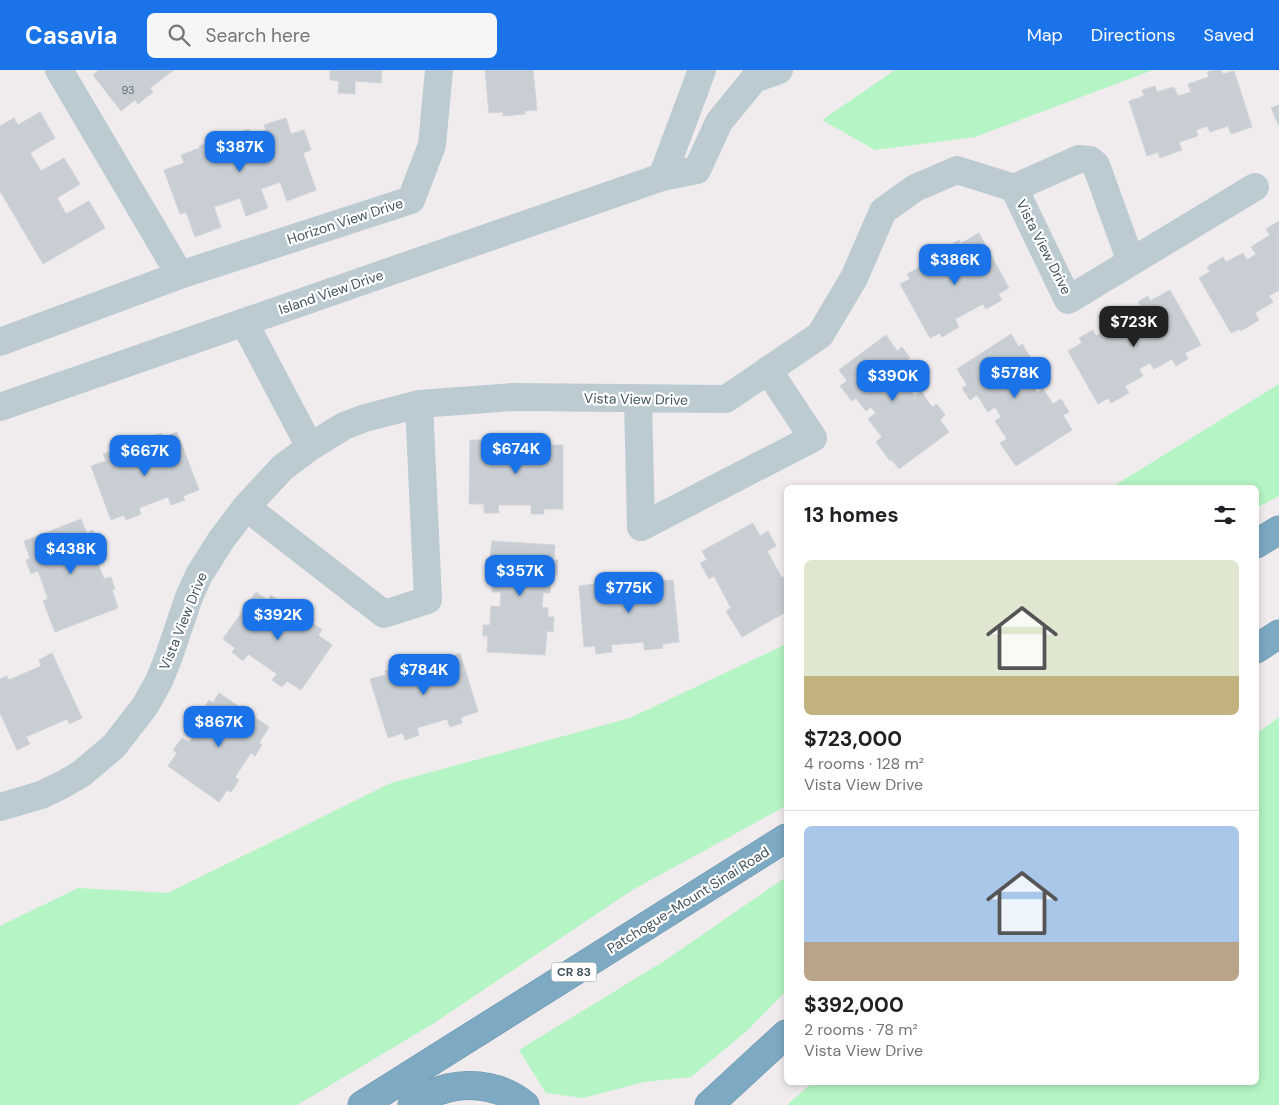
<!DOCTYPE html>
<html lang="en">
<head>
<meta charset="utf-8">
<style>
	:root { --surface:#fff; --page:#f6f6f6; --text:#202124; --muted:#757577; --line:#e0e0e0; --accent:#1a73e8 }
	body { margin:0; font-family:"DM Sans",sans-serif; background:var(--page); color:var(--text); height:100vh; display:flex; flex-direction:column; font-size:19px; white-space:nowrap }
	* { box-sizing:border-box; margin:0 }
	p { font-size:16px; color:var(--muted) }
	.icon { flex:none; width:28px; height:28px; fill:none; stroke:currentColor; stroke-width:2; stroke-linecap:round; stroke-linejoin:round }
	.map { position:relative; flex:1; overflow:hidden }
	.side { position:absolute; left:784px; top:415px; width:475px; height:600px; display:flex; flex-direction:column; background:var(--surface); border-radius:8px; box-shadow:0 2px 8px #0003 }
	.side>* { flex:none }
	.price { position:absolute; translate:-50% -42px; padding:0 11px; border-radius:10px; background:var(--accent); color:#fff; font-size:16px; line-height:32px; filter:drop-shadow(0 1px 2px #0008) }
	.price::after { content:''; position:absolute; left:50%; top:30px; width:15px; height:11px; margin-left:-8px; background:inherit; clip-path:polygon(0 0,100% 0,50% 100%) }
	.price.current { background:#222; color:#fff }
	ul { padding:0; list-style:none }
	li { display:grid; align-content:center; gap:10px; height:265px; padding:0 20px }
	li+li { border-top:1px solid var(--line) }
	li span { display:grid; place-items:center; height:155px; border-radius:8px; color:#555 }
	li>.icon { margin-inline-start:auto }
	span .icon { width:90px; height:90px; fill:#fffc; stroke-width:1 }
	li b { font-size:21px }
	h2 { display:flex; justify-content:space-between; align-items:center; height:60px; padding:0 20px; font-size:21px }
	header { display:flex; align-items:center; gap:30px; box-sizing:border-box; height:70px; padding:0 25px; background:var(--accent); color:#fff }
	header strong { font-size:24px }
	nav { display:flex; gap:28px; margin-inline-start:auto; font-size:18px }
	.search { width:350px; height:45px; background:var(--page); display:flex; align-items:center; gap:12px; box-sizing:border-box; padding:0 18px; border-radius:8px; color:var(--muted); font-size:19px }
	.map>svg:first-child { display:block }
	.green { fill:#b5f4c4 }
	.building { fill:#c8ced3; stroke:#d0d4da }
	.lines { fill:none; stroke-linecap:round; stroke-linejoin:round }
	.highway-casing { stroke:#6994ae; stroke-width:29 }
	.minor { stroke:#bbcbd1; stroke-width:28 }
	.highway { stroke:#7ea9c3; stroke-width:28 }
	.labels { text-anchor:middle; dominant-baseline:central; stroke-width:4.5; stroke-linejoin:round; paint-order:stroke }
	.number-label { font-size:11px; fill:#64727a }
	.shield { fill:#fff; stroke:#7b878e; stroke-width:1 }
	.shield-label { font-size:12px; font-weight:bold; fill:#43545d }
	.street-label { font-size:14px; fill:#43545d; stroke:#fff }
</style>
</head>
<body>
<header>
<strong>Casavia</strong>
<div class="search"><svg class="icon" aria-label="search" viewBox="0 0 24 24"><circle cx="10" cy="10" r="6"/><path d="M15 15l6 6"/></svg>Search here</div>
<nav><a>Map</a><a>Directions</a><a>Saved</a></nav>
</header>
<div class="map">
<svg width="1279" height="1035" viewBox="0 0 1279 1035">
	<rect width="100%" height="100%" fill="#f0eced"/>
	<!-- green -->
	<path class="green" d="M895,0H1153L975,67L875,80L822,50Z
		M1279,314V426L1256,438V418L1112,417Z
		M786,574V736L634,819L431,955L297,1035H0V856L78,818L168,823L391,713L630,648Z
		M1279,647V1035H787L812,1013L1256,1012V664Z
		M786,807V921L748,960L691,1007L644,1012L583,1028L546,1023L519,980L664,891Z"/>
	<!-- building -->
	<path class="building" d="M99,0H174L150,18L153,22L138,34L135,30L121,41L93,5Z
		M330,0H382L381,13L355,11V24L338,23L339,11L330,10Z
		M485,0H533L537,40L525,41V44L503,46V42L489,43Z
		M1214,0H1221L1223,4L1234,1L1252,57L1231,64L1228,56L1210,62L1207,56L1196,60L1198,66L1179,72L1182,80L1160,88L1158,82L1147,86L1129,31L1144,26L1142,20L1155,16L1157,22L1174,17L1178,26L1191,22L1188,14L1209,7L1207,2Z
		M1279,35V56L1271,38Z
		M40,42L55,68L30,83L41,101L64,88L80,114L57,128L66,144L89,131L105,158L43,194L0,121V56L14,48L18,55Z
		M286,48L291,64L304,60L311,80L303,83L316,120L287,131L280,112L261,119L268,138L246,146L240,128L214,137L221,157L195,167L186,142L180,144L164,100L184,93L181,85L200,78L199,76L249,59L251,65L266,60L264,55Z
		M1279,151V220L1269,226L1273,232L1255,243L1259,250L1241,261L1240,259L1231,263L1199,208L1210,202L1207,197L1223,187L1226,192L1243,183L1247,190L1256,184L1251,177L1270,165L1266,159Z
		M979,163L1009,218L998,224L1002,230L986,239L983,234L955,249L959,257L942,267L940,263L930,268L900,214L910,209L907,204L920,197L922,200L948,185L945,178L959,170L960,174Z
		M1170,220L1201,275L1185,283L1188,289L1176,296L1172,289L1154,299L1150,293L1139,299L1143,306L1125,316L1129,323L1111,333L1108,328L1098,334L1068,281L1082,273L1079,268L1093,260L1096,266L1115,255L1118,262L1127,257L1124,251L1143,240L1138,232L1148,226L1150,231Z
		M1011,264L1019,277L1022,274L1031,288L1025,292L1035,309L1030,312L1037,323L1043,319L1053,334L1061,329L1069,342L1063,345L1072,360L1016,396L1000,373L1007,369L995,351L1001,347L995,337L988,342L977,325L970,330L962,318L967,315L957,299Z
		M886,265L897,281L902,277L910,288L903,294L913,308L905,314L915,326L921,321L932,337L937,334L945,345L940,350L949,362L899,399L891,389L890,391L876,372L882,367L868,349L876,343L871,337L866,341L856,328L852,331L840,316L847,311L839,300Z
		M177,362L199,420L183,426L185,430L171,435L168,427L139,438L141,444L126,450L124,445L111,450L91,396L106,391L103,384L117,379L120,386L150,375L148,368L161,363L162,368Z
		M486,368H501V376H533L534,370H547V375H563V439H544V444H531V435H498L499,443H484V434H469L470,370H486Z
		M81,449L87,463L93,460L99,476L92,479L104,509L111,507L115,519L112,520L118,538L55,562L43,531L48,529L38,501L31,504L26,490L30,488L24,471Z
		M753,453L760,466L768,461L776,476L767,481L782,508L786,505V542L742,567L726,541L731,538L714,506L709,509L700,493L707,490L702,481Z
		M492,471L555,475L554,490H558L557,505H551L550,523H543L542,537L548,538V547H554L553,562L547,561L545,585L487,582L488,566H483V555H490L491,536L500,537L501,522H492L493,501L485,500L486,489H490Z
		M659,505L660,511L673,510L679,572L662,574L663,578L644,580V572L611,575L612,582L596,584L595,576L584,577L579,516L595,514V509L614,507L615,516L643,514V506Z
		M256,522L268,530L271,525L284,534L280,539L307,558L311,552L322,560L318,565L332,575L301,620L287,611L282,617L272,610L277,604L248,584L243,591L232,582L235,578L223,569Z
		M52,583L82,648L69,654L67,649L26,667L30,674L17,680L0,643V609L7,606L9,610L41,596L39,590Z
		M460,583L478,642L461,647L462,653L450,657L447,649L417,658L419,665L405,670L403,663L388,668L370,609L386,605L385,601L397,597L399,605L431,595L429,588L442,584L443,589Z
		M219,623L269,657L259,673L262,675L255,686L251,683L235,707L239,710L231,722L227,720L219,732L168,696L177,683L173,680L182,668L189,672L207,647L201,642L209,630L213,633Z"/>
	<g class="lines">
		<defs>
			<path id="highway" d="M1256,474L1279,460
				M1256,579L1279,564
				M362,1035L786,768
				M412,1035C423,1028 435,1021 448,1018C474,1012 504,1017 525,1035
				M709,1035L786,964"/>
		</defs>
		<!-- highway casing -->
		<use href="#highway" class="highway-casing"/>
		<!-- minor -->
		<path class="minor" d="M59,0L180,205
			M662,107L702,0
			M1014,118L1079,89L1090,90L1096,95L1131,192
			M244,252L310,377
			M0,272L180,205L411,130L432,75L439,0
			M638,329L641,457L813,368L768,300
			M0,337L662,107L697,100L719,52L754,9L779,0
			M246,437L384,544L428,530L419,334
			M0,737L41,725L62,715L81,704L114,676L145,636L159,611L169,586L189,527L199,505L221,470L246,437L282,398L310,377L344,356L365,348L419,334L513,327L726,329L820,265L854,208L883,141L915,118L957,100L1014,118L1068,230L1255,117"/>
		<!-- highway -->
		<use href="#highway" class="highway"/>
	</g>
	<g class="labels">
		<!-- number labels -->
		<g class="number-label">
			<text x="128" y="20">93</text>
		</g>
		<!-- shield labels -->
		<rect class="shield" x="551.5" y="892.5" width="45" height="19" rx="4"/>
		<g class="shield-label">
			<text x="574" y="902">CR 83</text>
		</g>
		<!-- street labels -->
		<g class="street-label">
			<text transform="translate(345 151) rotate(-18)">Horizon View Drive</text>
			<text transform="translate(1044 177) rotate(63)">Vista View Drive</text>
			<text transform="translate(331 222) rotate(-19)">Island View Drive</text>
			<text transform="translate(636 329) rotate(1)">Vista View Drive</text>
			<text transform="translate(183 551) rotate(-68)">Vista View Drive</text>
			<text transform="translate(688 830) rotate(-32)">Patchogue-Mount Sinai Road</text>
		</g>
	</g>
</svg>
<b class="price" style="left:240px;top:103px">$387K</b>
<b class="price" style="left:955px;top:216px">$386K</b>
<b class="price current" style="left:1134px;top:278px">$723K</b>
<b class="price" style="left:1015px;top:329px">$578K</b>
<b class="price" style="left:893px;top:332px">$390K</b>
<b class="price" style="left:516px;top:405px">$674K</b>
<b class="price" style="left:145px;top:407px">$667K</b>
<b class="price" style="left:71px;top:505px">$438K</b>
<b class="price" style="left:520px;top:527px">$357K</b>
<b class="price" style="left:629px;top:544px">$775K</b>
<b class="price" style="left:278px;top:571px">$392K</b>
<b class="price" style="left:424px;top:626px">$784K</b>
<b class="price" style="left:219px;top:678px">$867K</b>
<section class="side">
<h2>13 homes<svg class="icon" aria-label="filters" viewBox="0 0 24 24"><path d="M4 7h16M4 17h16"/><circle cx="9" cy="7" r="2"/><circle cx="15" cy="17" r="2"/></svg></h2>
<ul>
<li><span style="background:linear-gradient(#dfe7d0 75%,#c2b280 0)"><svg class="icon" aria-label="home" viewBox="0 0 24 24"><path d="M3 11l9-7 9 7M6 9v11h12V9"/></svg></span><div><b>$723,000</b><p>4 rooms · 128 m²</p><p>Vista View Drive</p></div></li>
<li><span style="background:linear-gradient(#a9c7e8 75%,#b9a48a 0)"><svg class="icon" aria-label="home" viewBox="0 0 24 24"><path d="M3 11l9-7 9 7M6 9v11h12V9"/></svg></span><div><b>$392,000</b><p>2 rooms · 78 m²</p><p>Vista View Drive</p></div></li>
</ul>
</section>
</div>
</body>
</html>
